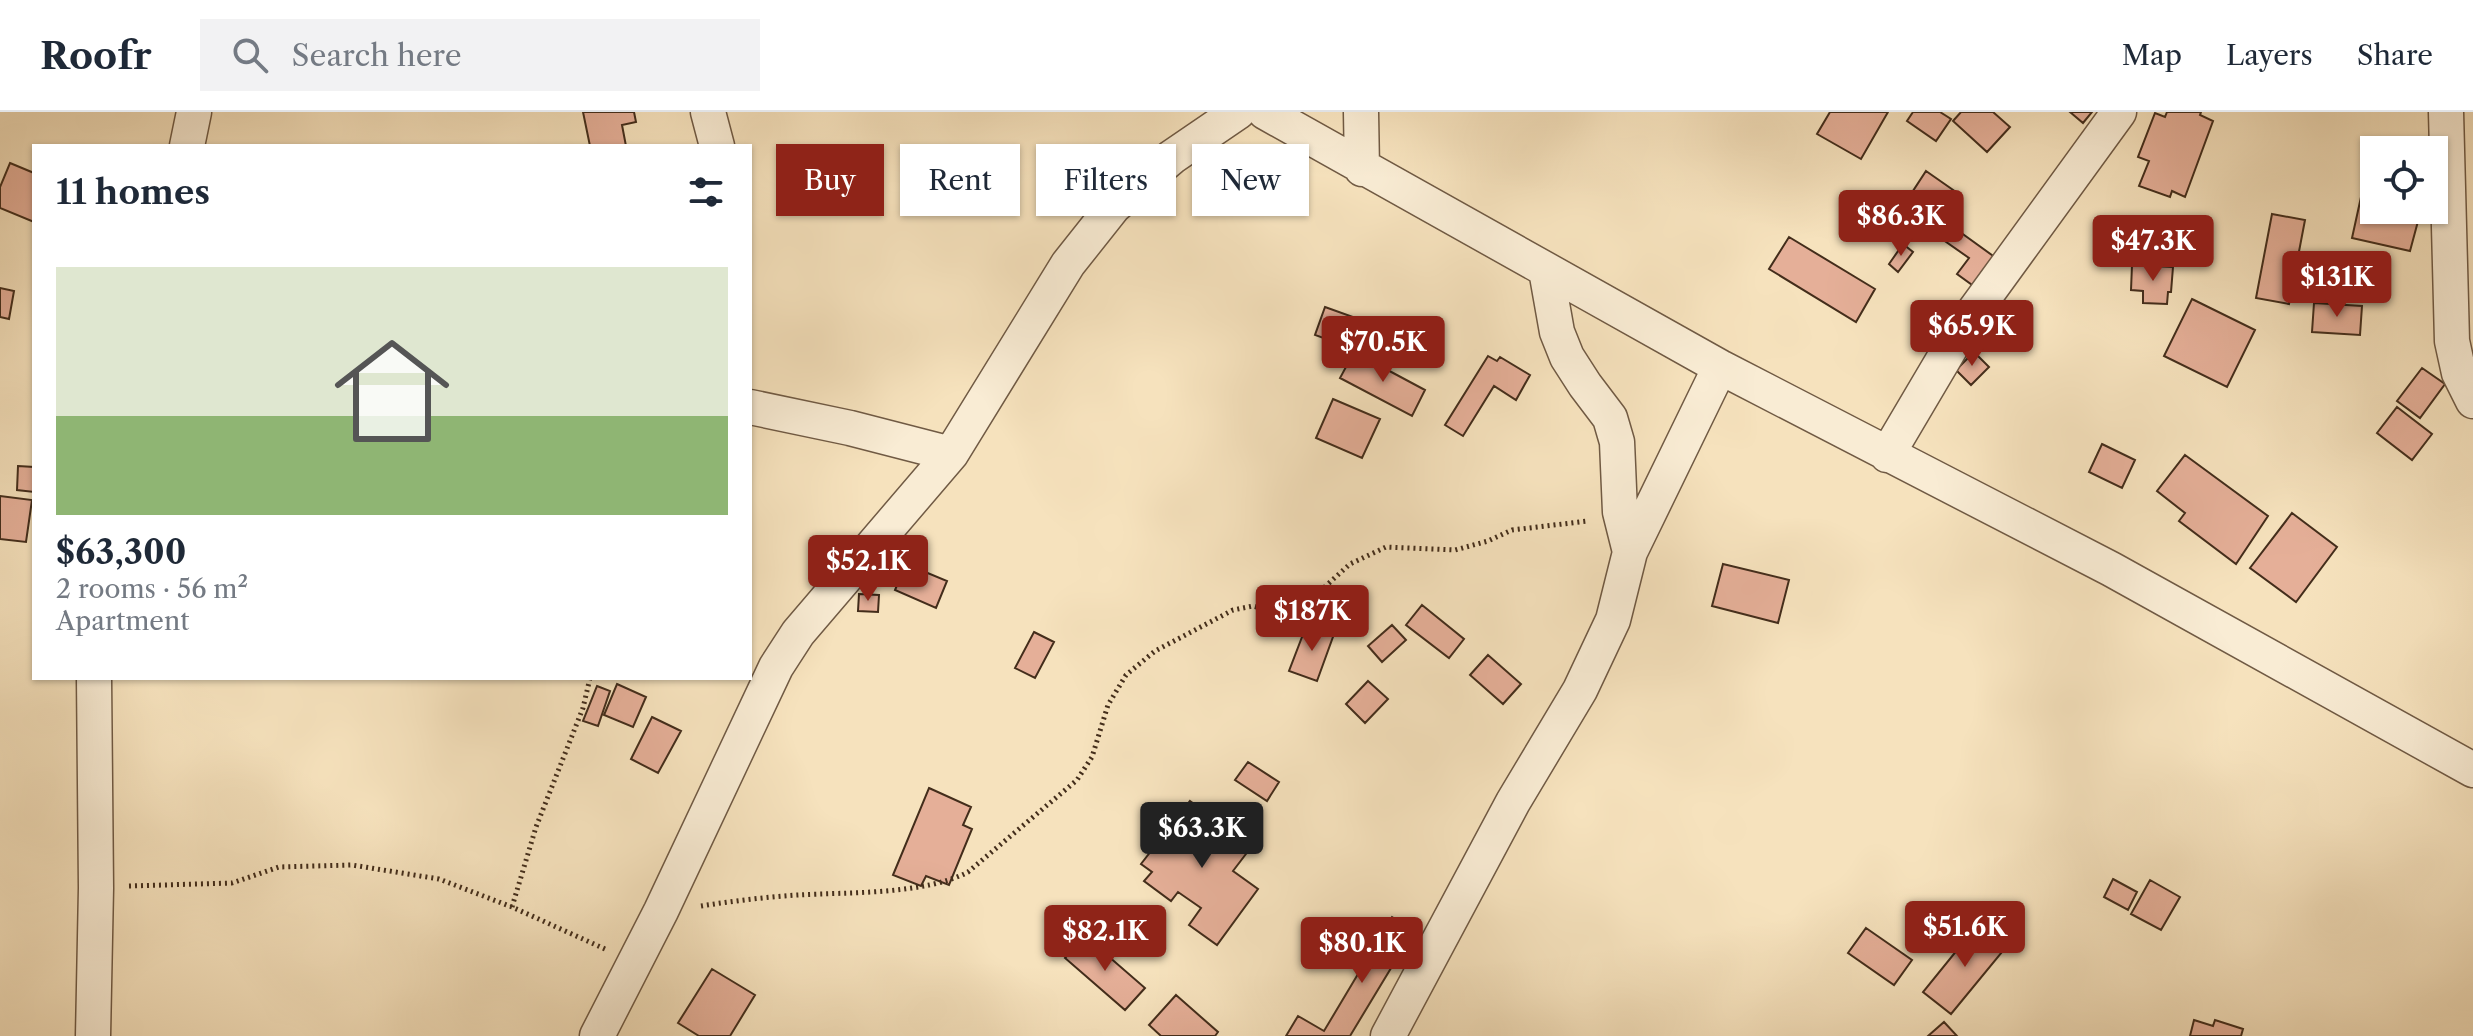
<!DOCTYPE html>
<html lang="en">
<head>
<meta charset="utf-8">
<style>
	:root { --surface:#fff; --page:#f2f2f3; --text:#1f2937; --muted:#747a83; --line:#e0e1e3; --accent:#8f2418 }
	body { margin:0; font-family:"Libre Caslon Text",serif; background:var(--page); color:var(--text); height:100vh; display:flex; flex-direction:column; font-size:30px; white-space:nowrap }
	* { box-sizing:border-box; margin:0 }
	p { font-size:26px; color:var(--muted) }
	.icon { flex:none; width:44px; height:44px; fill:none; stroke:currentColor; stroke-width:2; stroke-linecap:round; stroke-linejoin:round }
	.map { position:relative; flex:1; overflow:hidden }
	.side { position:absolute; left:32px; top:32px; width:720px; height:536px; display:flex; flex-direction:column; background:var(--surface); border-radius:0px; box-shadow:0 2px 6px #0004 }
	.side>* { flex:none }
	.guide { position:absolute; left:776px; top:32px; width:760px; height:72px; display:flex; gap:16px }
	.controls { position:absolute; left:2360px; top:24px; display:grid; gap:16px }
	.controls a { display:grid; place-items:center; width:88px; height:88px; border-radius:0px; background:var(--surface); box-shadow:0 2px 6px #0004; font-size:40px }
	.price { position:absolute; translate:-50% -68px; padding:0 18px; border-radius:8px; background:var(--accent); color:#fff; font-size:26px; line-height:52px; filter:drop-shadow(0 2px 4px #0008) }
	.price::after { content:''; position:absolute; left:50%; top:48px; width:24px; height:18px; margin-left:-12px; background:inherit; clip-path:polygon(0 0,100% 0,50% 100%) }
	.price.current { background:#222; color:#fff }
	ul { padding:0; list-style:none }
	li { display:grid; align-content:center; gap:16px; height:424px; padding:0 24px }
	li+li { border-top:2px solid var(--line) }
	li span { display:grid; place-items:center; height:248px; border-radius:0px; color:#555 }
	li>.icon { margin-inline-start:auto }
	span .icon { width:144px; height:144px; fill:#fffc; stroke-width:1 }
	li b { font-size:34px }
	h2 { display:flex; justify-content:space-between; align-items:center; height:96px; padding:0 24px; font-size:34px }
	.tag { padding:0 28px; border-radius:0px; background:var(--surface); box-shadow:0 2px 6px #0004; font-size:28px; line-height:72px }
	.tag.current { background:var(--accent); color:#fff }
	header { display:flex; align-items:center; gap:48px; box-sizing:border-box; height:112px; padding:0 40px; background:var(--surface); border-bottom:2px solid var(--line) }
	header strong { font-size:38px }
	nav { display:flex; gap:44px; margin-inline-start:auto; font-size:28px }
	.search { width:560px; height:72px; background:var(--page); display:flex; align-items:center; gap:20px; box-sizing:border-box; padding:0 28px; border-radius:0px; color:var(--muted); font-size:30px }
	.map>svg:first-child { display:block }
	.building { fill:#e5af98; stroke:#432d1b; stroke-width:2 }
	.lines { fill:none; stroke-linecap:round; stroke-linejoin:round }
	.street-casing { stroke:#705a44; stroke-width:37 }
	.path { stroke:#432d1b; stroke-width:5; stroke-dasharray:2 4; stroke-linecap:butt }
	.street { stroke:#f9ecd4; stroke-width:34 }
</style>
</head>
<body>
<header>
<strong>Roofr</strong>
<div class="search"><svg class="icon" aria-label="search" viewBox="0 0 24 24"><circle cx="10" cy="10" r="6"/><path d="M15 15l6 6"/></svg>Search here</div>
<nav><a>Map</a><a>Layers</a><a>Share</a></nav>
</header>
<div class="map">
<svg width="2473" height="924" viewBox="0 0 2473 924">
	<rect width="100%" height="100%" fill="#f6e2bd"/>
	<filter id="stains"><feTurbulence type="fractalNoise" baseFrequency=".0025" numOctaves="4"/><feColorMatrix values="0 0 0 0 .2 0 0 0 0 .09 0 0 0 0 .02 0 0 0 .5 -.17"/></filter>
	<radialGradient id="worn" r=".72"><stop offset=".6" stop-color="#630" stop-opacity="0"/><stop offset="1" stop-color="#630" stop-opacity=".3"/></radialGradient>
	<!-- building -->
	<path class="building" d="M583,0H634L636,10L622,13L626,34H590Z
		M1830,0H1888L1861,47L1817,22Z
		M1913,0H1940L1951,7L1936,29L1907,9Z
		M1961,0H1993L2010,15L1987,40L1953,9Z
		M2070,0H2092L2083,11Z
		M2167,0H2201L2200,3L2213,9L2185,85L2172,79L2170,85L2139,74L2149,49L2138,45L2155,1L2165,5Z
		M10,51L34,61V110L0,96V75Z
		M1926,59L1956,80L1942,102L1911,82Z
		M2363,76L2374,78V98H2421L2410,139L2352,126Z
		M2272,102L2305,108L2289,192L2256,186Z
		M1942,107L1996,146L1975,175L1957,162L1969,146L1932,120Z
		M1789,125L1875,177L1856,210L1769,157Z
		M1903,132L1913,140L1898,160L1889,152Z
		M2132,153L2173,155L2171,180H2168L2167,192L2143,191V179L2131,178Z
		M0,176L14,179L9,207L0,205Z
		M2192,187L2255,218L2227,275L2164,244Z
		M2314,191L2362,194L2360,223L2312,220Z
		M1325,195L1367,210L1357,238L1315,223Z
		M1354,240L1425,278L1412,304L1340,266Z
		M1974,240L1989,255L1971,273L1956,258Z
		M1488,244L1497,249L1500,245L1530,263L1516,288L1494,274L1463,324L1445,313Z
		M2422,256L2445,272L2420,306L2397,289Z
		M1333,287L1380,307L1362,346L1316,326Z
		M2397,295L2432,322L2412,348L2377,321Z
		M2102,332L2135,348L2122,376L2089,360Z
		M2185,343L2268,404L2236,452L2179,409L2185,401L2157,379Z
		M18,354L34,355V380L17,378Z
		M0,384L32,388L26,430L0,427Z
		M2292,401L2337,435L2296,490L2250,456Z
		M906,452L947,469L936,496L895,478Z
		M1723,452L1789,468L1778,511L1712,494Z
		M859,482L879,483L878,500L858,499Z
		M1422,493L1464,527L1449,546L1406,513Z
		M1307,512L1334,522L1317,569L1289,559Z
		M1392,513L1406,528L1382,550L1368,534Z
		M1034,520L1054,530L1035,566L1015,556Z
		M1488,543L1521,572L1503,592L1470,563Z
		M1368,569L1388,587L1365,611L1346,592Z
		M617,572L646,585L633,615L604,603Z
		M597,574L610,579L598,614L583,609Z
		M652,605L681,619L658,661L631,647Z
		M1248,650L1279,670L1267,689L1235,668Z
		M929,676L971,695L963,713L972,717L949,773L926,764L921,774L893,763Z
		M1190,689L1252,734L1233,759L1258,777L1217,833L1189,813L1201,796L1178,780L1171,789L1144,769L1152,760L1141,752Z
		M2113,767L2137,780L2128,798L2104,785Z
		M2150,768L2180,785L2161,818L2131,802Z
		M1392,805L1414,818L1350,924H1286L1298,904L1324,919Z
		M1979,811L2007,834L1951,902L1923,880Z
		M1866,816L1912,848L1894,873L1848,841Z
		M1085,824L1145,876L1125,898L1065,846Z
		M712,857L755,883L730,924H699L678,911Z
		M1176,883L1218,920L1215,924H1161L1149,913Z
		M2194,908L2213,914L2215,908L2243,917L2241,924H2190Z
		M1944,910L1957,924H1928Z"/>
	<g class="lines">
		<defs>
			<path id="street" d="M708,0L717,34
				M1265,0L1720,255L2111,457L2473,658
				M1361,0L1362,57
				M2446,0L2452,229L2459,261L2473,289
				M187,34L194,0
				M1546,158L1557,220L1567,245L1585,273L1610,306L1617,330L1620,400L1630,440
				M750,295L850,316L951,342
				M1887,343L1962,216L2119,0
				M93,924L96,776L94,566
				M597,924L661,799L776,555L798,521L951,342L1068,152L1114,94L1172,45L1238,0
				M1388,924L1513,690L1580,578L1613,508L1630,440L1720,255"/>
		</defs>
		<!-- street casing -->
		<use href="#street" class="street-casing"/>
		<!-- path -->
		<path class="path" d="M129,774L232,771L279,755L352,753L439,767L512,795L605,837
			M701,794C733,789 766,785 798,783C848,780 924,783 968,760L1077,668L1092,645L1108,593L1126,563L1155,539L1233,498L1253,494L1272,499H1292L1307,491L1350,452L1386,435L1455,438L1488,429L1512,418L1588,409
			M512,795L536,715L583,596L590,566"/>
		<!-- street -->
		<use href="#street" class="street"/>
	</g>
	<rect width="100%" height="100%" filter="url(#stains)"/>
	<rect width="100%" height="100%" fill="url(#worn)"/>
</svg>
<div class="controls">
<a><svg class="icon" aria-label="locate" viewBox="0 0 24 24"><circle cx="12" cy="12" r="6"/><path d="M12 2v4M12 18v4M2 12h4M18 12h4"/></svg></a>
</div>
<b class="price" style="left:1901px;top:146px">$86.3K</b>
<b class="price" style="left:2153px;top:171px">$47.3K</b>
<b class="price" style="left:2337px;top:207px">$131K</b>
<b class="price" style="left:1972px;top:256px">$65.9K</b>
<b class="price" style="left:1383px;top:272px">$70.5K</b>
<b class="price" style="left:868px;top:491px">$52.1K</b>
<b class="price" style="left:1312px;top:541px">$187K</b>
<b class="price current" style="left:1202px;top:758px">$63.3K</b>
<b class="price" style="left:1965px;top:857px">$51.6K</b>
<b class="price" style="left:1105px;top:861px">$82.1K</b>
<b class="price" style="left:1362px;top:873px">$80.1K</b>
<div class="guide">
<a class="tag current">Buy</a>
<a class="tag">Rent</a>
<a class="tag">Filters</a>
<a class="tag">New</a>
</div>
<section class="side">
<h2>11 homes<svg class="icon" aria-label="filters" viewBox="0 0 24 24"><path d="M4 7h16M4 17h16"/><circle cx="9" cy="7" r="2"/><circle cx="15" cy="17" r="2"/></svg></h2>
<ul>
<li><span style="background:linear-gradient(#dfe7d0 60%,#8fb573 0)"><svg class="icon" aria-label="home" viewBox="0 0 24 24"><path d="M3 11l9-7 9 7M6 9v11h12V9"/></svg></span><div><b>$63,300</b><p>2 rooms · 56 m²</p><p>Apartment</p></div></li>
</ul>
</section>
</div>
</body>
</html>
